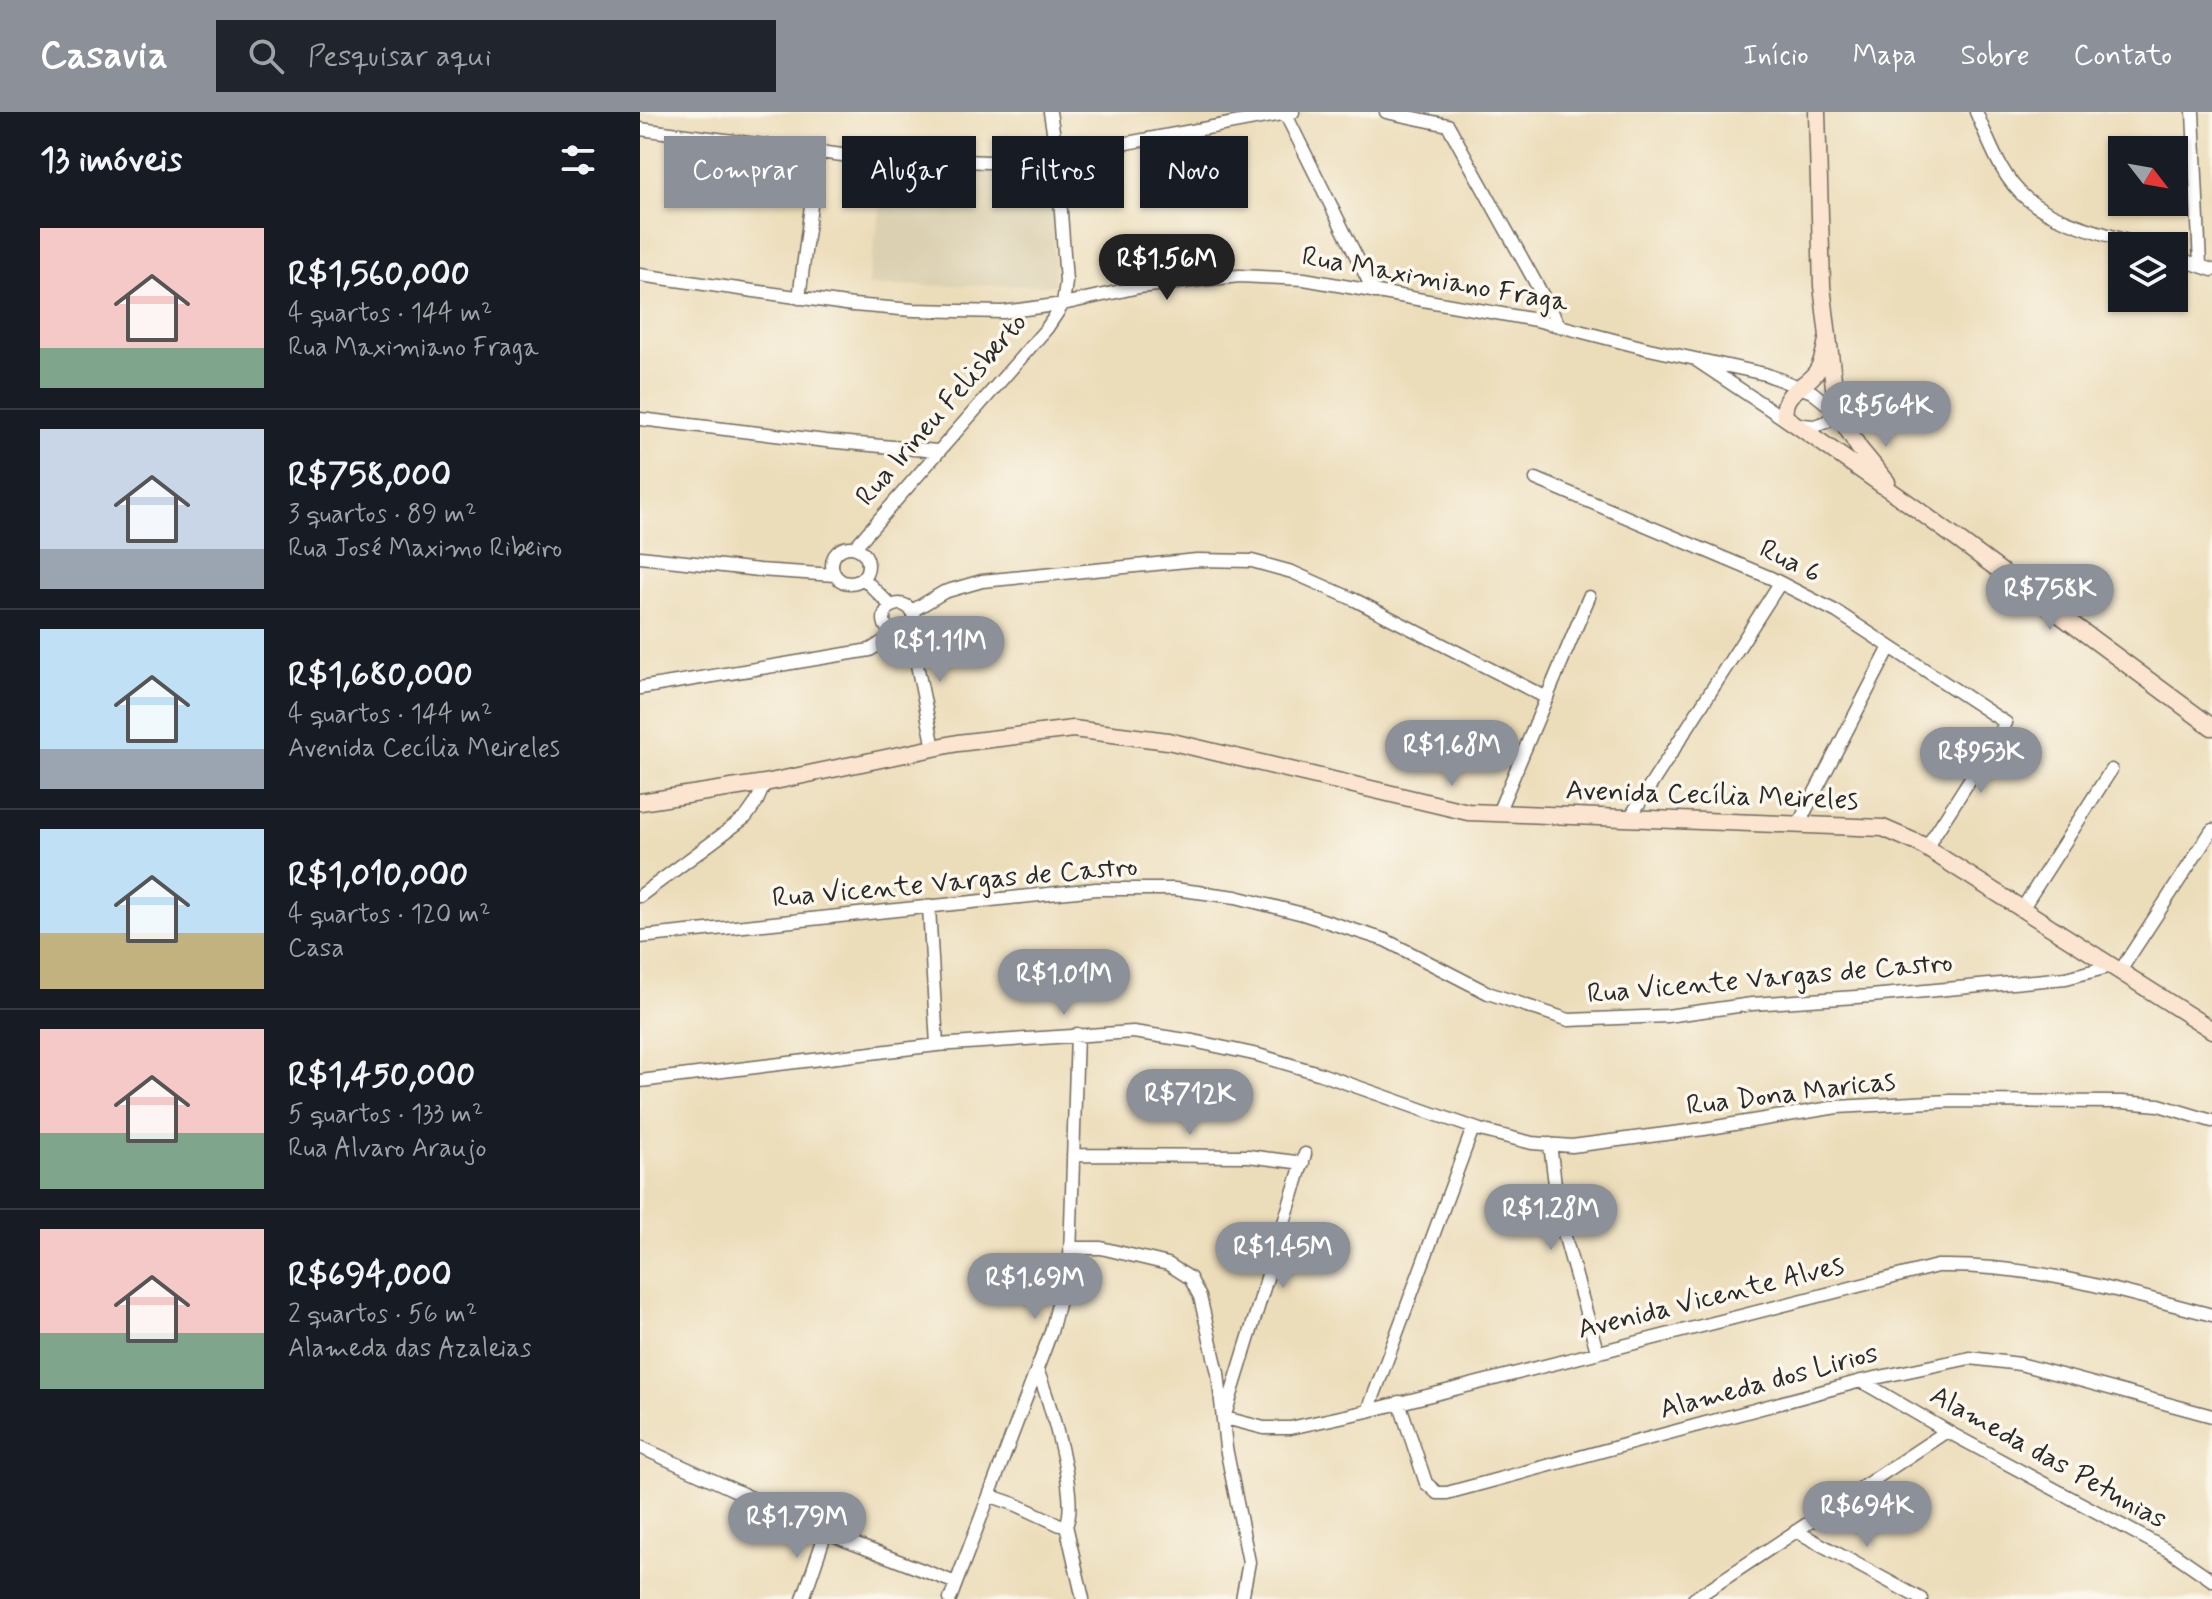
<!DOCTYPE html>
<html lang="pt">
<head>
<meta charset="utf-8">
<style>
	:root { --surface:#171b24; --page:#20242c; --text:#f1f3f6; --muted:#9ea1a6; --line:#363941; --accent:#8c9099 }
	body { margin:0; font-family:Mynerve,sans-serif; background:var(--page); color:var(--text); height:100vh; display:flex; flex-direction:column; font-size:30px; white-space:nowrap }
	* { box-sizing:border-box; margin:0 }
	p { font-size:26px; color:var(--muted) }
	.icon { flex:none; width:44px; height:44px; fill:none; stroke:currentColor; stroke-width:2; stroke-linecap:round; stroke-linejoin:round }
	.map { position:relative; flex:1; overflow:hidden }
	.panel { display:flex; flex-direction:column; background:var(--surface); width:640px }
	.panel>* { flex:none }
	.guide { position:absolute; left:24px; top:24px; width:760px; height:72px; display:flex; gap:16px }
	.needle { width:52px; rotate:121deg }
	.fabs { position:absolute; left:1468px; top:24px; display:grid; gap:16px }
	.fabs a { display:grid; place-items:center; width:80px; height:80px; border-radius:0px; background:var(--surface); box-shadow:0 2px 6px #0004; font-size:40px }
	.price { position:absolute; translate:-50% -68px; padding:0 18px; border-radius:28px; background:var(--accent); color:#fff; font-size:26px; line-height:52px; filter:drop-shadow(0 2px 4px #0008) }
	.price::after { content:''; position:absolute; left:50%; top:48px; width:24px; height:18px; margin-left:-12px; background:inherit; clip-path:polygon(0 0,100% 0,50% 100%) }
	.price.current { background:#222; color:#fff }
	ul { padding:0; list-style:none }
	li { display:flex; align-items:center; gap:24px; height:200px; padding:0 40px }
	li+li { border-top:2px solid var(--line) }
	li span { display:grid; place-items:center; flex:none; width:224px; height:160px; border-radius:0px; color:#555 }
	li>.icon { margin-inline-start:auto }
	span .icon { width:96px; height:96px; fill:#fffc; stroke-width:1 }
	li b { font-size:34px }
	h2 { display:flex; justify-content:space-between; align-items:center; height:96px; padding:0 40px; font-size:34px }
	.pill { padding:0 28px; border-radius:0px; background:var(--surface); box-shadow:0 2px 6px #0004; font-size:28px; line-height:72px }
	.pill.current { background:var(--accent); color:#fff }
	header { display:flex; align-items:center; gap:48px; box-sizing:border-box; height:112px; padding:0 40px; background:var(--accent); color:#fff }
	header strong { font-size:38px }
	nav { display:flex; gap:44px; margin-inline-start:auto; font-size:28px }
	.search { width:560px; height:72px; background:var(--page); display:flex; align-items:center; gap:20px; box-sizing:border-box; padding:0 28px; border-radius:0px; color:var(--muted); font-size:30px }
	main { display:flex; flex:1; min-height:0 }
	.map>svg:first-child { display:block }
	.built { fill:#dbd0b1 }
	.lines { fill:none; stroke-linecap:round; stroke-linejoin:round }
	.street-casing { stroke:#6f695d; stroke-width:15 }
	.secondary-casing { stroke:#6f695d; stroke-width:19 }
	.street { stroke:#fff; stroke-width:12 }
	.secondary { stroke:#fce5d0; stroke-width:16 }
	.labels { text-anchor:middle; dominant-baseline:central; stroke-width:7; stroke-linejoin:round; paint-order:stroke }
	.street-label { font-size:28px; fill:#2b2b2b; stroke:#fbf7ec }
</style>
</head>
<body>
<header>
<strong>Casavia</strong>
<div class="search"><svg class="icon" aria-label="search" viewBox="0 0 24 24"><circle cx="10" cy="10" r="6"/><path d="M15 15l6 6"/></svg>Pesquisar aqui</div>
<nav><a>Início</a><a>Mapa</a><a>Sobre</a><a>Contato</a></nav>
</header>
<main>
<section class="panel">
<h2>13 imóveis<svg class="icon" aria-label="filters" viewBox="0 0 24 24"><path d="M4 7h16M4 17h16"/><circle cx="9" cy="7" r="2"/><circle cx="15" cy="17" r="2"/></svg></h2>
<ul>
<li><span style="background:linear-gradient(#f6c9c9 75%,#7fa58c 0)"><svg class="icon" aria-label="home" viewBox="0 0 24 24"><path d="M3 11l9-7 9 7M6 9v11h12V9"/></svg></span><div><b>R$1,560,000</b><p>4 quartos · 144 m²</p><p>Rua Maximiano Fraga</p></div></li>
<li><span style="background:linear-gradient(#c9d6e8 75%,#9aa5b1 0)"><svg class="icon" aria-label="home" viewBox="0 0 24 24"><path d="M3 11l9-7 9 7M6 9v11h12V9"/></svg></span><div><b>R$758,000</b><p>3 quartos · 89 m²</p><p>Rua José Maximo Ribeiro</p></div></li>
<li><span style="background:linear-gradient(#bfe0f5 75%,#9aa5b1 0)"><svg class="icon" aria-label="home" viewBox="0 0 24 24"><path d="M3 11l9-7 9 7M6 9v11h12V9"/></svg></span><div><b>R$1,680,000</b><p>4 quartos · 144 m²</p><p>Avenida Cecília Meireles</p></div></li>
<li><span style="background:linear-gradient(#bfe0f5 65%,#c2b280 0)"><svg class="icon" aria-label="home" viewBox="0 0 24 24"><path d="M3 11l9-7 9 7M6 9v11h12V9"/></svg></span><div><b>R$1,010,000</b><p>4 quartos · 120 m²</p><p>Casa</p></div></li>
<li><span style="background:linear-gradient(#f6c9c9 65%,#7fa58c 0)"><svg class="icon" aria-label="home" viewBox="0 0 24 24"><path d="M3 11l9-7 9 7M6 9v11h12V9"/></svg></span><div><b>R$1,450,000</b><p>5 quartos · 133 m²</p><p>Rua Alvaro Araujo</p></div></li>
<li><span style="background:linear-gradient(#f6c9c9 65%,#7fa58c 0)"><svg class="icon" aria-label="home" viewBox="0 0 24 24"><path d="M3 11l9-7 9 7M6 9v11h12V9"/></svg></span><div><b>R$694,000</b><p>2 quartos · 56 m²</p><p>Alameda das Azaleias</p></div></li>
</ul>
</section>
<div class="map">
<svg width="1572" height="1487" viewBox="0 0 1572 1487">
	<rect width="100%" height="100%" fill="#fbf7ec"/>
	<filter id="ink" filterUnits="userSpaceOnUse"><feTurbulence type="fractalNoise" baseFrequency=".0125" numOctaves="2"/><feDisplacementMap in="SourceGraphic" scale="16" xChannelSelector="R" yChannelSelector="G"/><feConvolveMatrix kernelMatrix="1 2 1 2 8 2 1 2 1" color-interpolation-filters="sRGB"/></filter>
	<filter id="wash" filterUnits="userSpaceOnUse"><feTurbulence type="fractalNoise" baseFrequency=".006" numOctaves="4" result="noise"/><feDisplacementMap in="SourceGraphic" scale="32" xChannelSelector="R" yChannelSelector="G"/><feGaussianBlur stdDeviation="1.8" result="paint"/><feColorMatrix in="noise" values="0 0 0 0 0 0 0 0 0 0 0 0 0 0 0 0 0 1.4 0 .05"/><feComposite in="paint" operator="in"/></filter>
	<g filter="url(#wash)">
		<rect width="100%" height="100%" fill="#ecddba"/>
		<!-- built -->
		<path class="built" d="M411,52L415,173L227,174L248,53Z"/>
	</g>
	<g filter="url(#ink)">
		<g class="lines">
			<defs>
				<path id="street" d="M746,0L808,13L919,213
					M1336,0C1349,29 1361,66 1387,87C1418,112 1465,121 1503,134
					M1553,0L1560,153
					M645,1L734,180
					M0,17L210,44L347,50L417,44L653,0
					M1534,145L1572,158
					M0,163L213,193L273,198L363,200L423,192L499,175L599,164L664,167L896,208L1009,237L1125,262L1172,280L1197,300L1186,310L1174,314L1152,312L1056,248
					M159,186L178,40
					M0,307L186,329L297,339
					M896,367L1131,466L1197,500L1366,611L1286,736
					M192 453a18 18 0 1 1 36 0a18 18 0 1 1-36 0Z
					M215,435L407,216L423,192L426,170L417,44L410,0
					M0,445L119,458L195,463
					M223,466L251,494
					M244 507a15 15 0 1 1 30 0a15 15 0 1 1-30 0Z
					M272,499L304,480L342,469L557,448L612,449L652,460L715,488L907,586
					M267,520L273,533L294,636
					M0,576L230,538L255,522
					M858,701L949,485
					M989,707L1140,471
					M1158,713L1250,535
					M0,784L106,705L116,691L125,671
					M289,795L297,933
					M1382,797L1471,658
					M0,825L456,777H534L596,785L663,802L745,828L848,881L929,908L1027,904L1112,892L1231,884L1426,866L1472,854
					M1480,859L1572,718
					M0,969L297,933L493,920L553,929L618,943L678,961L840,1018L892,1031L932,1034L1064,1017L1197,995L1310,989L1482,990L1519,993L1572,1009
					M910,1032L919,1104L957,1239
					M433,1043L608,1044L663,1051
					M430,1136H461L528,1152L550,1166L560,1185L578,1261L586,1336L609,1450L602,1487
					M397,1258C409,1285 440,1389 426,1413
					M1221,1269L1312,1322L1533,1441L1572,1468
					M759,1290L786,1371L797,1381H807L1221,1269L1330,1246L1380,1252L1572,1304
					M728,1299L833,1016
					M585,1303L665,1042
					M585,1306L624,1316H650L728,1299L1297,1154C1394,1152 1479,1179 1572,1203
					M0,1335L204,1428L316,1471
					M351,1384L377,1393L420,1413H426L443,1487
					M1156,1419L1281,1487
					M163,1487L186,1420
					M310,1487L411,1220L430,1145L437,922
					M1054,1487L1307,1319"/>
				<path id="secondary" d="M1177,0L1182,174L1197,300L1219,336L1247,370
					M1187,228C1185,238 1183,250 1177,259C1165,277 1141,278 1145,305L1271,393L1572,615
					M0,690L125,671L318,631L433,617L528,629L828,700L1243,716L1280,732L1572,918"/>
			</defs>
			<!-- street casing -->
			<use href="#street" class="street-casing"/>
			<!-- secondary casing -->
			<use href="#secondary" class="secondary-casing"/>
			<!-- street -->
			<use href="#street" class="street"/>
			<!-- secondary -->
			<use href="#secondary" class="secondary"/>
		</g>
	</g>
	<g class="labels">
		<!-- street labels -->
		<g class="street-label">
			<text transform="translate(795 168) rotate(10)">Rua Maximiano Fraga</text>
			<text transform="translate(302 298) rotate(-49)">Rua Irineu Felisberto</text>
			<text transform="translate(1150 450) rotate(26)">Rua 6</text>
			<text transform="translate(1072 684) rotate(2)">Avenida Cecília Meireles</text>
			<text transform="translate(315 771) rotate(-5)">Rua Vicente Vargas de Castro</text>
			<text transform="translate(1130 867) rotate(-5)">Rua Vicente Vargas de Castro</text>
			<text transform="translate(1151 982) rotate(-7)">Rua Dona Maricas</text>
			<text transform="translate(1071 1186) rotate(-14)">Avenida Vicente Alves</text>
			<text transform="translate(1129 1270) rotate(-15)">Alameda dos Lirios</text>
			<text transform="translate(1408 1346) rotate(29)">Alameda das Petunias</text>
		</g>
	</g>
</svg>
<div class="fabs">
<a><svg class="needle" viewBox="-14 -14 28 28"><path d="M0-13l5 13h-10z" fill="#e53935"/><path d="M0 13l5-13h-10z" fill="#9ea1a6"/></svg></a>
<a><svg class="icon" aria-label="layers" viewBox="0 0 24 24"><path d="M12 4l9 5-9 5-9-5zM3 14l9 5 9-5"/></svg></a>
</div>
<b class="price current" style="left:527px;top:190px">R$1.56M</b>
<b class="price" style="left:1246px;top:337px">R$564K</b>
<b class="price" style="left:1410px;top:520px">R$758K</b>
<b class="price" style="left:300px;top:572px">R$1.11M</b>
<b class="price" style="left:812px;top:676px">R$1.68M</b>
<b class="price" style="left:1341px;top:683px">R$953K</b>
<b class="price" style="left:424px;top:905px">R$1.01M</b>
<b class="price" style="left:550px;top:1025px">R$712K</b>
<b class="price" style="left:911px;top:1140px">R$1.28M</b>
<b class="price" style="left:643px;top:1178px">R$1.45M</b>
<b class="price" style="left:395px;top:1209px">R$1.69M</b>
<b class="price" style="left:1227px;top:1437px">R$694K</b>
<b class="price" style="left:157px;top:1448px">R$1.79M</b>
<div class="guide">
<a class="pill current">Comprar</a>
<a class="pill">Alugar</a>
<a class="pill">Filtros</a>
<a class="pill">Novo</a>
</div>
</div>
</main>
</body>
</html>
